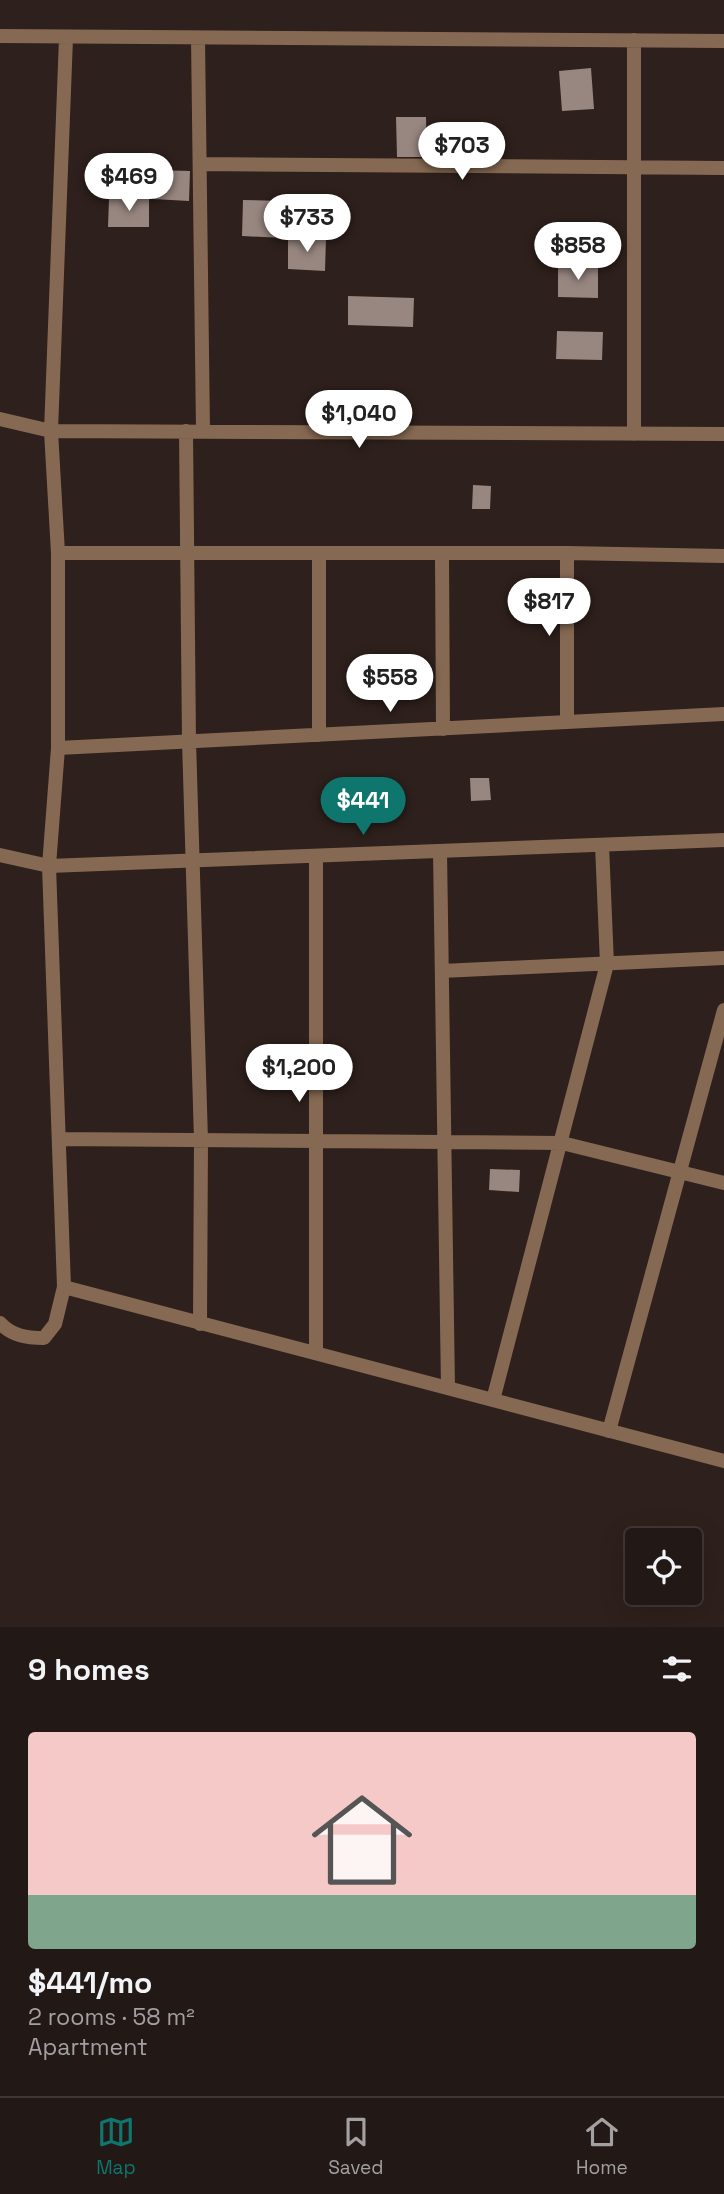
<!DOCTYPE html>
<html lang="en">
<head>
<meta charset="utf-8">
<style>
	:root { --surface:#221815; --page:#2a211e; --text:#f1f3f6; --muted:#a2a0a0; --line:#3f3734; --accent:#0f766e }
	body { margin:0; font-family:"Space Grotesk",sans-serif; background:var(--page); color:var(--text); height:100vh; display:flex; flex-direction:column; font-size:26px; white-space:nowrap }
	* { box-sizing:border-box; margin:0 }
	p { font-size:23px; color:var(--muted) }
	.icon { flex:none; width:38px; height:38px; fill:none; stroke:currentColor; stroke-width:2; stroke-linecap:round; stroke-linejoin:round }
	.map { position:relative; height:1627px; overflow:hidden }
	.side { display:flex; flex-direction:column; background:var(--surface); flex:1 }
	.side>* { flex:none }
	.controls { position:absolute; left:625px; top:1528px; display:grid; gap:14px }
	.controls a { display:grid; place-items:center; width:77px; height:77px; border-radius:7px; background:var(--surface); box-shadow:0 7px 28px #0002,0 0 0 2px var(--line); font-size:35px }
	.price { position:absolute; translate:-50% -60px; padding:0 16px; border-radius:24px; background:#fff; color:#222; font-size:23px; line-height:46px; filter:drop-shadow(0 2px 4px #0008) }
	.price::after { content:''; position:absolute; left:50%; top:42px; width:21px; height:16px; margin-left:-10px; background:inherit; clip-path:polygon(0 0,100% 0,50% 100%) }
	.price.active { background:var(--accent); color:#fff }
	ul { padding:0; list-style:none }
	li { display:grid; align-content:center; gap:14px; height:371px; padding:0 28px }
	li+li { border-top:2px solid var(--line) }
	li span { display:grid; place-items:center; height:217px; border-radius:7px; color:#555 }
	li>.icon { margin-inline-start:auto }
	span .icon { width:126px; height:126px; fill:#fffc; stroke-width:1 }
	li b { font-size:30px }
	h2 { display:flex; justify-content:space-between; align-items:center; height:84px; padding:0 28px; font-size:30px }
	.dock { display:flex; justify-content:space-around; align-items:center; height:98px; border-top:2px solid var(--line); background:var(--surface); font-size:19px; color:var(--muted) }
	.dock a { display:grid; justify-items:center; gap:4px }
	.dock .active { color:var(--accent) }
	.map>svg:first-child { display:block }
	.building { fill:#988680 }
	.lines { fill:none; stroke-linecap:round; stroke-linejoin:round }
	.minor { stroke:#866952; stroke-width:14 }
</style>
</head>
<body>
<div class="map">
<svg width="724" height="1627" viewBox="0 0 724 1627">
	<rect width="100%" height="100%" fill="#2e201c"/>
	<!-- building -->
	<path class="building" d="M591,68L594,109L562,111L559,71Z
		M396,117H426L427,157H397Z
		M153,170L190,171L189,201L153,199Z
		M109,198H149V227H108Z
		M243,200L285,201L284,238L242,236Z
		M288,237L326,238L325,271L288,269Z
		M558,267H598V298L558,297Z
		M348,296L414,298L413,327L348,325Z
		M557,331L603,332L602,360L556,359Z
		M473,485L491,486L490,509H472Z
		M470,778H489L491,800L471,801Z
		M490,1169L520,1170L519,1192L489,1190Z"/>
	<g class="lines">
		<!-- minor -->
		<path class="minor" d="M0,36L724,41
			M198,38L203,431
			M634,40V434
			M200,164L724,168
			M0,419L51,431L724,434
			M186,431L189,741L201,1140L200,1324
			M58,553H567L724,556
			M442,553L443,729
			M567,722V553
			M319,735V553
			M58,748L724,714
			M440,851L448,1388
			M0,855L49,866L724,840
			M442,971L724,958
			M59,1139L562,1143L724,1183
			M64,1287L724,1461
			M0,1323C12,1336 27,1338 44,1338L55,1324L64,1287L49,866L58,748V553L51,431L66,38
			M316,1353V856
			M493,1400L607,964L602,845
			M609,1431L724,1010"/>
	</g>
</svg>
<div class="controls">
<a><svg class="icon" aria-label="locate" viewBox="0 0 24 24"><circle cx="12" cy="12" r="6"/><path d="M12 2v4M12 18v4M2 12h4M18 12h4"/></svg></a>
</div>
<b class="price" style="left:462px;top:182px">$703</b>
<b class="price" style="left:129px;top:213px">$469</b>
<b class="price" style="left:307px;top:254px">$733</b>
<b class="price" style="left:578px;top:282px">$858</b>
<b class="price" style="left:359px;top:450px">$1,040</b>
<b class="price" style="left:549px;top:638px">$817</b>
<b class="price" style="left:390px;top:714px">$558</b>
<b class="price active" style="left:363px;top:837px">$441</b>
<b class="price" style="left:299px;top:1104px">$1,200</b>
</div>
<section class="side">
<h2>9 homes<svg class="icon" aria-label="filters" viewBox="0 0 24 24"><path d="M4 7h16M4 17h16"/><circle cx="9" cy="7" r="2"/><circle cx="15" cy="17" r="2"/></svg></h2>
<ul>
<li><span style="background:linear-gradient(#f6c9c9 75%,#7fa58c 0)"><svg class="icon" aria-label="home" viewBox="0 0 24 24"><path d="M3 11l9-7 9 7M6 9v11h12V9"/></svg></span><div><b>$441/mo</b><p>2 rooms · 58 m²</p><p>Apartment</p></div></li>
</ul>
</section>
<nav class="dock">
<a class="active"><svg class="icon" aria-label="map" viewBox="0 0 24 24"><path d="M3 6l6-2 6 2 6-2v14l-6 2-6-2-6 2zM9 4v14M15 6v14"/></svg>Map</a>
<a><svg class="icon" aria-label="saved" viewBox="0 0 24 24"><path d="M7 4h10v16l-5-4-5 4z"/></svg>Saved</a>
<a><svg class="icon" aria-label="home" viewBox="0 0 24 24"><path d="M3 11l9-7 9 7M6 9v11h12V9"/></svg>Home</a>
</nav>
</body>
</html>
